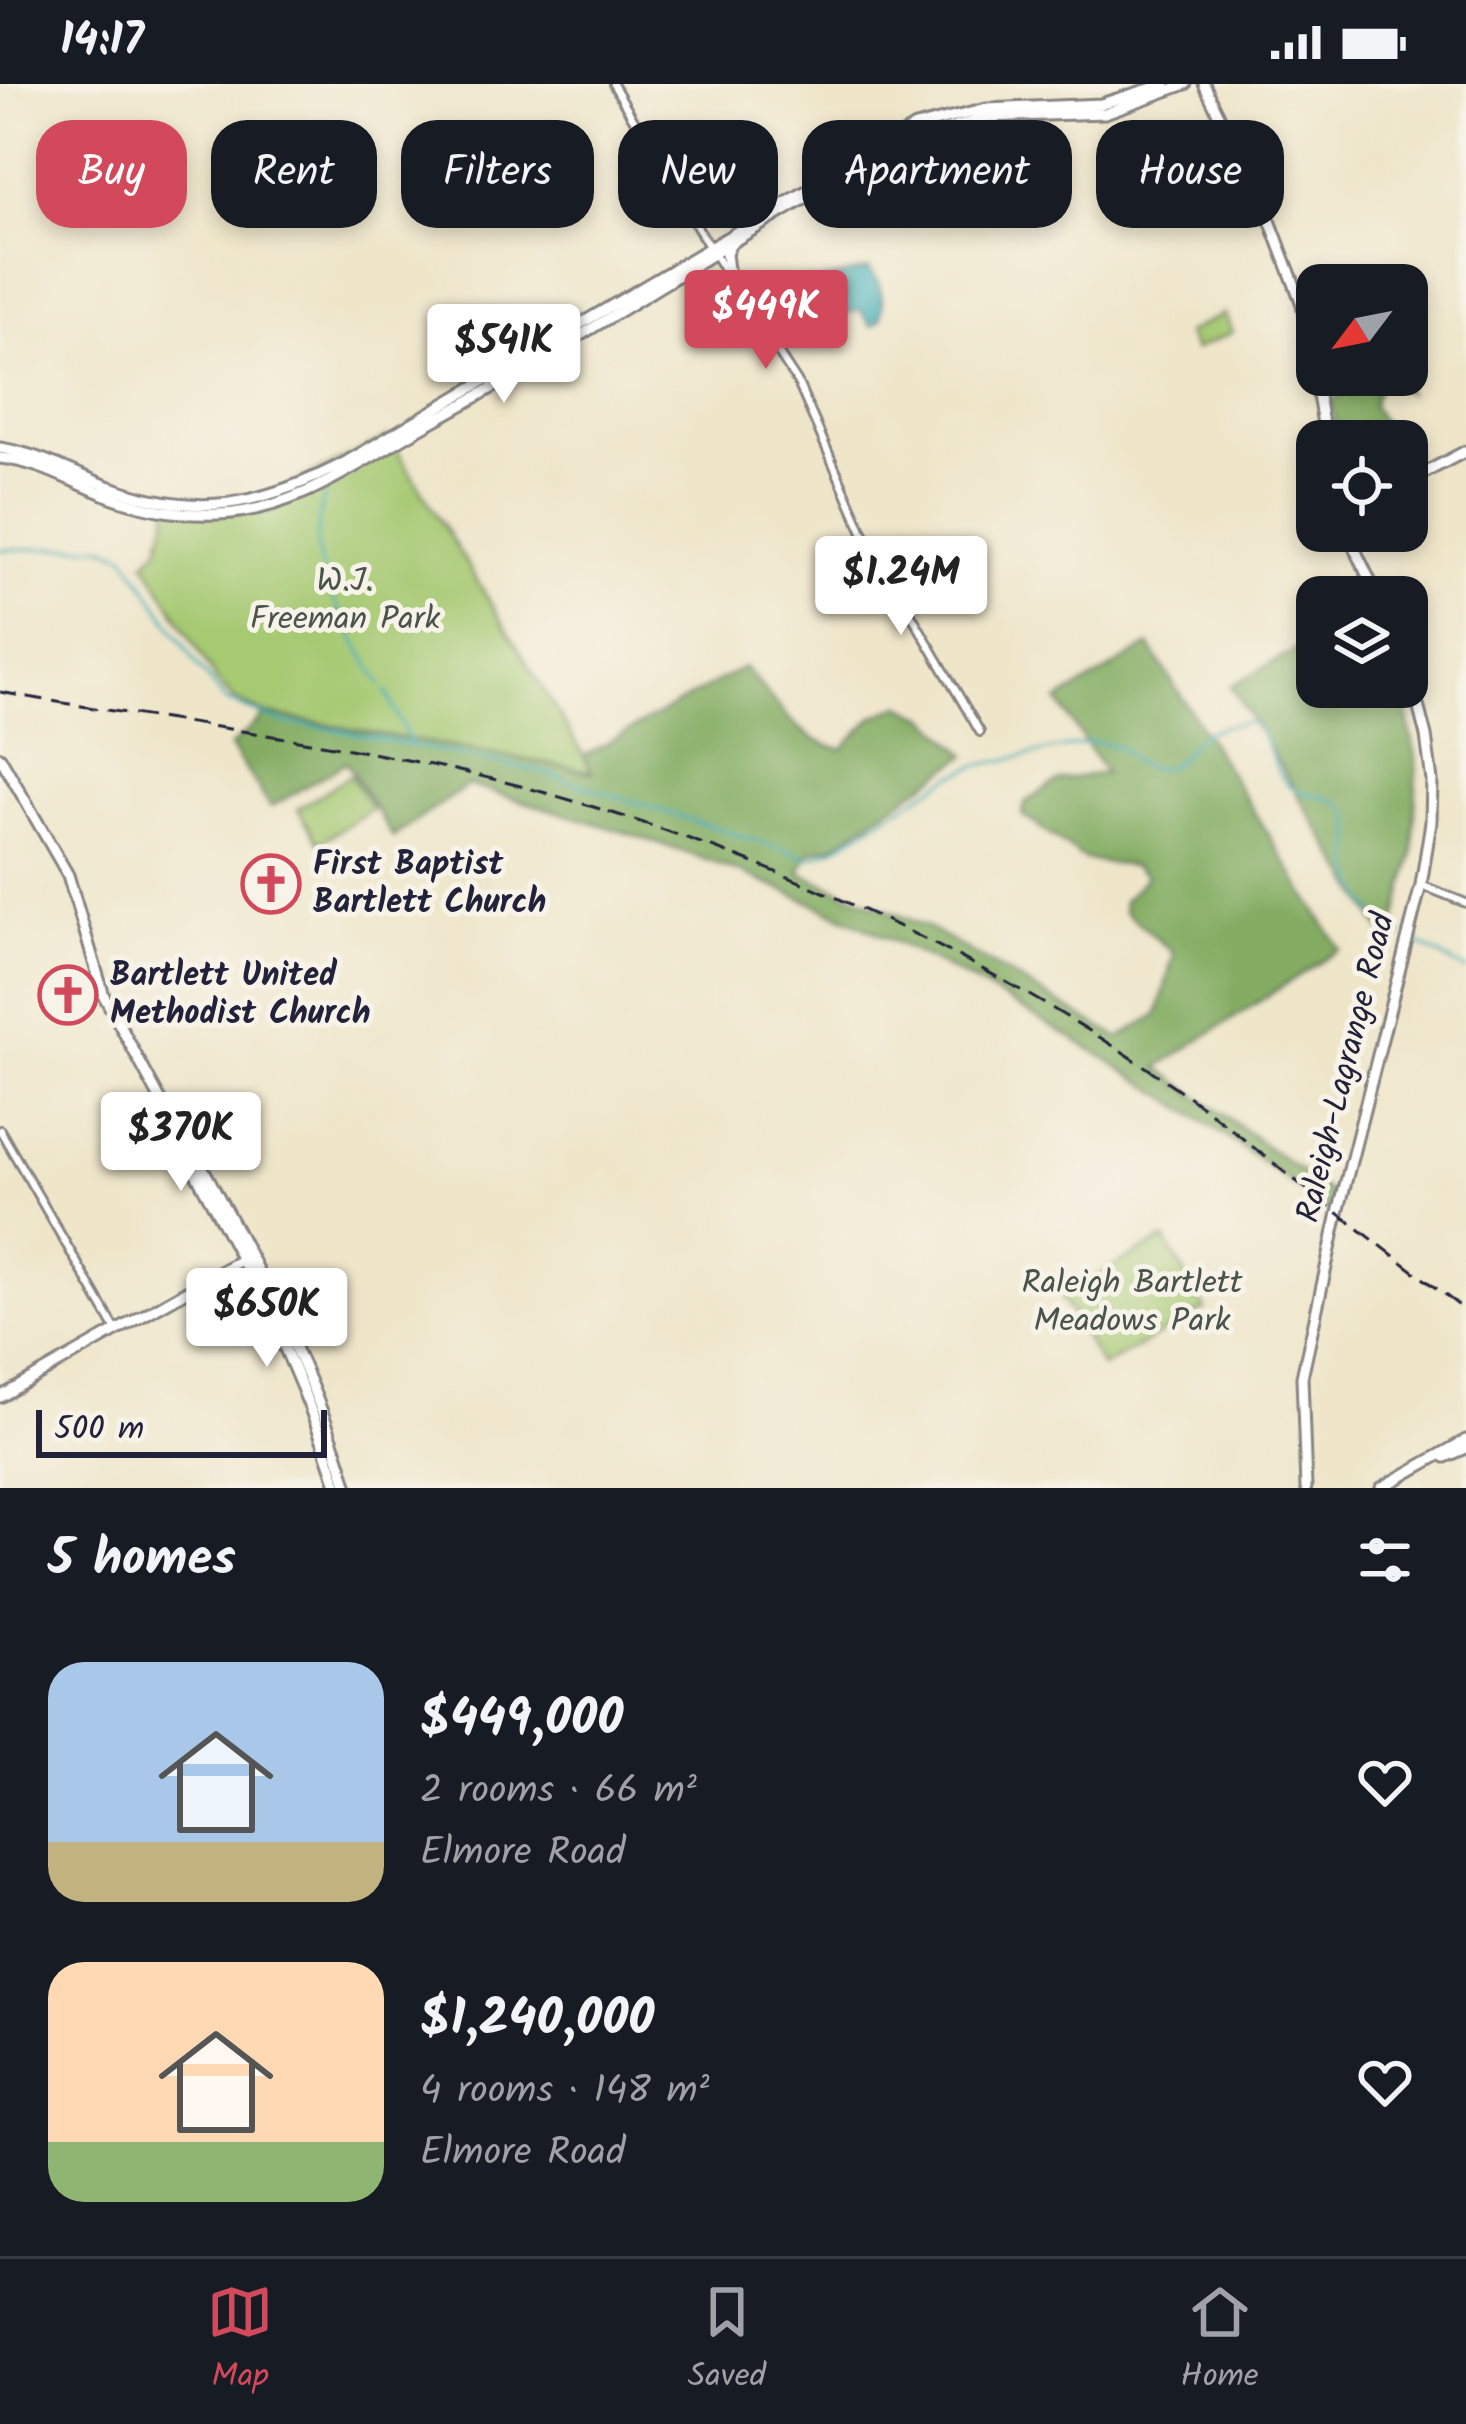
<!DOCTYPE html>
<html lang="en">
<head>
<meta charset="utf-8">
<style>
	:root { --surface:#171b24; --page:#242831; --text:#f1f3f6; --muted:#9ea1a6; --line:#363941; --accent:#d1495b }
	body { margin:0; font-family:Kalam,sans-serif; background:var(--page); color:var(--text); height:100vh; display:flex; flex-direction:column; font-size:45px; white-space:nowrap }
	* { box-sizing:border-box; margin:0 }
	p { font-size:39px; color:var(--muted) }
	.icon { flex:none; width:66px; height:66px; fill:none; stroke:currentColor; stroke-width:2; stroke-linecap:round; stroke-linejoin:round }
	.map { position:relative; height:1404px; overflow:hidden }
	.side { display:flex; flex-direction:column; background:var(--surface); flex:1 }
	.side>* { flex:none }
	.banner { position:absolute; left:36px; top:36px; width:1395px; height:108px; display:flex; gap:24px }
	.needle { width:78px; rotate:238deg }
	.tools { position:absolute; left:1296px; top:180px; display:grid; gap:24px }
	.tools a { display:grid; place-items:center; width:132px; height:132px; border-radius:24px; background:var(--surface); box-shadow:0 6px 18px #0003; font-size:60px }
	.scale { position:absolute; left:36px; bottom:30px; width:291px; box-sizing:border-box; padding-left:12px; border:6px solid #22223b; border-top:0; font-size:33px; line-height:42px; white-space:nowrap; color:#22223b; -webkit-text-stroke:9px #f7f3e8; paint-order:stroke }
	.price { position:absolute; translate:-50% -102px; padding:0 27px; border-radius:12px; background:#fff; color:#222; font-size:39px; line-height:78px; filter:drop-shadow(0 3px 6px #0008) }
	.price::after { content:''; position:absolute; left:50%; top:72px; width:36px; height:27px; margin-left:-18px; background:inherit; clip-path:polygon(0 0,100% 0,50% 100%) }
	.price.active { background:var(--accent); color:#fff }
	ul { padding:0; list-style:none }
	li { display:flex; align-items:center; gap:36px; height:300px; padding:0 48px }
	li span { display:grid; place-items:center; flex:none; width:336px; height:240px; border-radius:36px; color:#555 }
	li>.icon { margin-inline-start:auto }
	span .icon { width:144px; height:144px; fill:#fffc; stroke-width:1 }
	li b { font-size:51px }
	h2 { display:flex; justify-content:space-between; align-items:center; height:144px; padding:0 48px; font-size:51px }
	.tag { padding:0 42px; border-radius:36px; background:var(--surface); box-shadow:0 6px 18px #0003; font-size:42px; line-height:108px }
	.tag.active { background:var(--accent); color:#fff }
	.status { display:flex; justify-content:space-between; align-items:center; height:84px; padding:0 60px; background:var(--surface); direction:ltr }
	.status svg { height:33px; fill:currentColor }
	.menu { display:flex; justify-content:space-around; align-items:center; height:168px; border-top:3px solid var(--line); background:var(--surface); font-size:33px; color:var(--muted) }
	.menu a { display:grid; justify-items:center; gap:6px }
	.menu .active { color:var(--accent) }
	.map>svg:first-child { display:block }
	.green { fill:#a6c972; stroke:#647656; stroke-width:3 }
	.forest { fill:#84ad64; stroke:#536850; stroke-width:3 }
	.water { fill:#3aabb5; stroke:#2e6678; stroke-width:3 }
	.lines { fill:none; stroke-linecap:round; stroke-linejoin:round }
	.stream { stroke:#3aabb5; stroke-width:3 }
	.minor-casing { stroke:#888482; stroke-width:12 }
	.major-casing { stroke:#888482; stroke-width:15 }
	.minor { stroke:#fff; stroke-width:6 }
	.major { stroke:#fff; stroke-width:9 }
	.rail { stroke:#22223b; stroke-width:3; stroke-dasharray:18 9; stroke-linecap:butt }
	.labels { text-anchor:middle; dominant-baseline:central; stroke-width:10; stroke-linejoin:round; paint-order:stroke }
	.park-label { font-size:33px; fill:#4a544c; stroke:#f7f3e8 }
	.poi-label { font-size:33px; font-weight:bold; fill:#22223b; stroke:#f7f3e8; text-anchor:start }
	.street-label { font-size:33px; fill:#22223b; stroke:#f7f3e8 }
</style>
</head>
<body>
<div class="status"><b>14:17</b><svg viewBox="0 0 49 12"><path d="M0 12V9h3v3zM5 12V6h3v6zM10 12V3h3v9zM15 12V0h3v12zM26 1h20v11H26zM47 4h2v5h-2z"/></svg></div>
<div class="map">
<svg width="1466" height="1404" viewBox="0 0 1466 1404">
	<rect width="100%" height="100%" fill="#f7f3e8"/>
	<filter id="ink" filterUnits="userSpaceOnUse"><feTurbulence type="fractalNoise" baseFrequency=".00833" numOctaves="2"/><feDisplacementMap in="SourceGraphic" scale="24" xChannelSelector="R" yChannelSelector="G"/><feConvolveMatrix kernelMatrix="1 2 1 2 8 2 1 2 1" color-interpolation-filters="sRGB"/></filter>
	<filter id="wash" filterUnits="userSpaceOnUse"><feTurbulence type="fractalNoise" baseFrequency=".004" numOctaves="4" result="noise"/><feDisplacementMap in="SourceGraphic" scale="48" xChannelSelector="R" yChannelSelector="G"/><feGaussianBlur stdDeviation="2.7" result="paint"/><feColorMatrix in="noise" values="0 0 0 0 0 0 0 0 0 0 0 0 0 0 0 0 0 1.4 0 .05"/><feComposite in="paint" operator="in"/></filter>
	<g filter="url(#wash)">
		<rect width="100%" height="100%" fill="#efe6ca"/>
		<!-- green -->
		<path class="green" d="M1224,230L1233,248L1194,266L1186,249Z
			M389,353L594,688L266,630L235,616L218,599L145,478L159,464L170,420L264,414Z
			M350,691L372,725L319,759L298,725Z
			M1165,1155L1205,1225L1102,1283L1060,1211Z"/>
		<!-- forest -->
		<path class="forest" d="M1364,291H1396L1406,308L1388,299L1379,301L1372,321L1392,357L1407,352L1414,364L1411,387L1407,389V357H1337L1331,316L1367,298Z
			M1317,554V603H1400L1402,608L1417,678L1413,770L1390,860L1231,602Z
			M1149,561L1340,865L1158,983L1335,1113L1329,1127C1157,998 970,885 771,801C674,760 569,732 468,701L393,753L346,678L271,723L230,663L266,630L592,688L584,672L744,583C773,614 799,659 842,665L874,633L901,621L928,634L967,671L835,761L809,768L800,789L925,842L1119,954L1158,930L1174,869L1124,827L1123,817L1147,792L1133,782L1086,776L1022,731L1026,718L1059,696L1105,689L1058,617Z"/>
		<!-- water -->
		<path class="water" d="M869,185C882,199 885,218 880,237L871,242L861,227L839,229L799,202L802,197L815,198Z"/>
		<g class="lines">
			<!-- stream -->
			<path class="stream" d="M325,410C320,428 315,448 318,468C326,513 358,561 381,600
				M0,466L102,462L125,471L200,585L226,617L284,639L322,643L542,688L809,774L833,765L952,692L976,682L1092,658L1118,662C1134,680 1151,693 1175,678C1183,673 1187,663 1194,656C1209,644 1229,641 1248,638C1271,652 1269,681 1287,699C1303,716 1329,707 1345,724C1360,741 1350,759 1352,778C1354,808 1377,839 1403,852
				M386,607L410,659
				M1412,856L1466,886"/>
		</g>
	</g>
	<g filter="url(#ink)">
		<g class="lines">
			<defs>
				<path id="minor" d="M613,0L703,153L798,299L863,448L980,648
					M1421,801L1466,819
					M0,1046L116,1246"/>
				<path id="major" d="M1204,0L1271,139L1302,220L1326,357
					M729,193L726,170L730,161
					M0,364C38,370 70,387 105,401C197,436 261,422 346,378L915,43L986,25L1101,20L1165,0
					M0,374C38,378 68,396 103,410C139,424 179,432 219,430C297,427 361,377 426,341C589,252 742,146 905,58L988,33L1105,29L1186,0
					M1407,398L1466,367
					M1346,447L1378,513
					M0,673L68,791L104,912L187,1065L191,1081C248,1183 304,1292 338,1404
					M187,1065L199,1077C254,1176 317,1295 348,1404
					M0,1313L246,1173
					M1445,1373L1466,1364
					M1306,1404L1302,1293L1338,1129L1421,801L1431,738L1432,697L1426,652L1407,578
					M1381,1404L1466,1356"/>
			</defs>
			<!-- minor casing -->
			<use href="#minor" class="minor-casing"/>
			<!-- major casing -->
			<use href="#major" class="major-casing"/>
			<!-- minor -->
			<use href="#minor" class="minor"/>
			<!-- major -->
			<use href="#major" class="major"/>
			<!-- rail -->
			<path class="rail" d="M0,608C181,641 368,659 546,709C769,772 987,872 1178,1005C1213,1029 1245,1057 1278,1083C1341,1131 1403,1179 1466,1227"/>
		</g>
	</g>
	<!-- icons -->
	<defs>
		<symbol id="church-ring" viewBox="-11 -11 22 22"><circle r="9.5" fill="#f7f3e8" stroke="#d1495b" stroke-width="1.5"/><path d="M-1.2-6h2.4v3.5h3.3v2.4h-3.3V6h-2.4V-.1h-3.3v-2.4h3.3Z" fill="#d1495b"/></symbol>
	</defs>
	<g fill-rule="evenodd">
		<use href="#church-ring" x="238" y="767" width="66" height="66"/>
		<use href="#church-ring" x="35" y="878" width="66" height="66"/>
	</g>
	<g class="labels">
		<!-- park labels -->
		<g class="park-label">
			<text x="345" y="498">W.J.<tspan x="345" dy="38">Freeman Park</tspan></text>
			<text x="1132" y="1200">Raleigh Bartlett<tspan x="1132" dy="38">Meadows Park</tspan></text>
		</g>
		<!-- poi labels -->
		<g class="poi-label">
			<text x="313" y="781">First Baptist<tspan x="313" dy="38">Bartlett Church</tspan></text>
			<text x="110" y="892">Bartlett United<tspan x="110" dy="38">Methodist Church</tspan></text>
		</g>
		<!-- street labels -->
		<g class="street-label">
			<text transform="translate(1347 984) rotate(-76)">Raleigh-Lagrange Road</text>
		</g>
	</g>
</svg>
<div class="tools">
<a><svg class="needle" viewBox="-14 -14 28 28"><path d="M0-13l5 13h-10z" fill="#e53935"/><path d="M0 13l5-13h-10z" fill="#9ea1a6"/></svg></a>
<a><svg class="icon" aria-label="locate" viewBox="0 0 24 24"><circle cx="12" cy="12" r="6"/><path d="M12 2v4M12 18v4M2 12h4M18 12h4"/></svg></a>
<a><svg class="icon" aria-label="layers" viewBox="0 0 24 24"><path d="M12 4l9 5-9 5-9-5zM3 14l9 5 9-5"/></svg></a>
</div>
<div class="scale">500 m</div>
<b class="price active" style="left:766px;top:288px">$449K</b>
<b class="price" style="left:504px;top:322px">$541K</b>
<b class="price" style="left:901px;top:554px">$1.24M</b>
<b class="price" style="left:181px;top:1110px">$370K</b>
<b class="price" style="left:267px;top:1286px">$650K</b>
<div class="banner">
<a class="tag active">Buy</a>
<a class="tag">Rent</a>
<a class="tag">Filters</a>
<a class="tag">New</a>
<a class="tag">Apartment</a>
<a class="tag">House</a>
</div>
</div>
<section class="side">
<h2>5 homes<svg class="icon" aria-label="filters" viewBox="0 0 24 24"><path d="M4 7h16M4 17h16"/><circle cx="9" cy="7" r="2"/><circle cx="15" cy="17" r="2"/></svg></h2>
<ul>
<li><span style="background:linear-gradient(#a9c7e8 75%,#c2b280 0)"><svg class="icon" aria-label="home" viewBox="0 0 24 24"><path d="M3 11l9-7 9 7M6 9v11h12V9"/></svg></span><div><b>$449,000</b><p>2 rooms · 66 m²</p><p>Elmore Road</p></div><svg class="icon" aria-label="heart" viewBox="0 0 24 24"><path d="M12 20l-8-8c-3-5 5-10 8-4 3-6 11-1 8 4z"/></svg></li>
<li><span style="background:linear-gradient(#ffd9b3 75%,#8fb573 0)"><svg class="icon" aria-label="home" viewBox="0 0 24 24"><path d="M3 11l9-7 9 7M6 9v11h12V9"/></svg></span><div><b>$1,240,000</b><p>4 rooms · 148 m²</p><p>Elmore Road</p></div><svg class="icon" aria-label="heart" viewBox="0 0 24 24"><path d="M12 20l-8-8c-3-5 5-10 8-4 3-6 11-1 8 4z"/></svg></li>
</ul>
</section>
<nav class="menu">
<a class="active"><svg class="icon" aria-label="map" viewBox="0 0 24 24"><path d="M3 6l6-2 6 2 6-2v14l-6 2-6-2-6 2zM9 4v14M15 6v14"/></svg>Map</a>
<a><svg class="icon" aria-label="saved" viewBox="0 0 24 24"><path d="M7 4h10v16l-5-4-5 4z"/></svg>Saved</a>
<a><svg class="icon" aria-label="home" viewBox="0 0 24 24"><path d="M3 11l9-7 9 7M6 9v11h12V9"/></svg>Home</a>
</nav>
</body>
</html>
